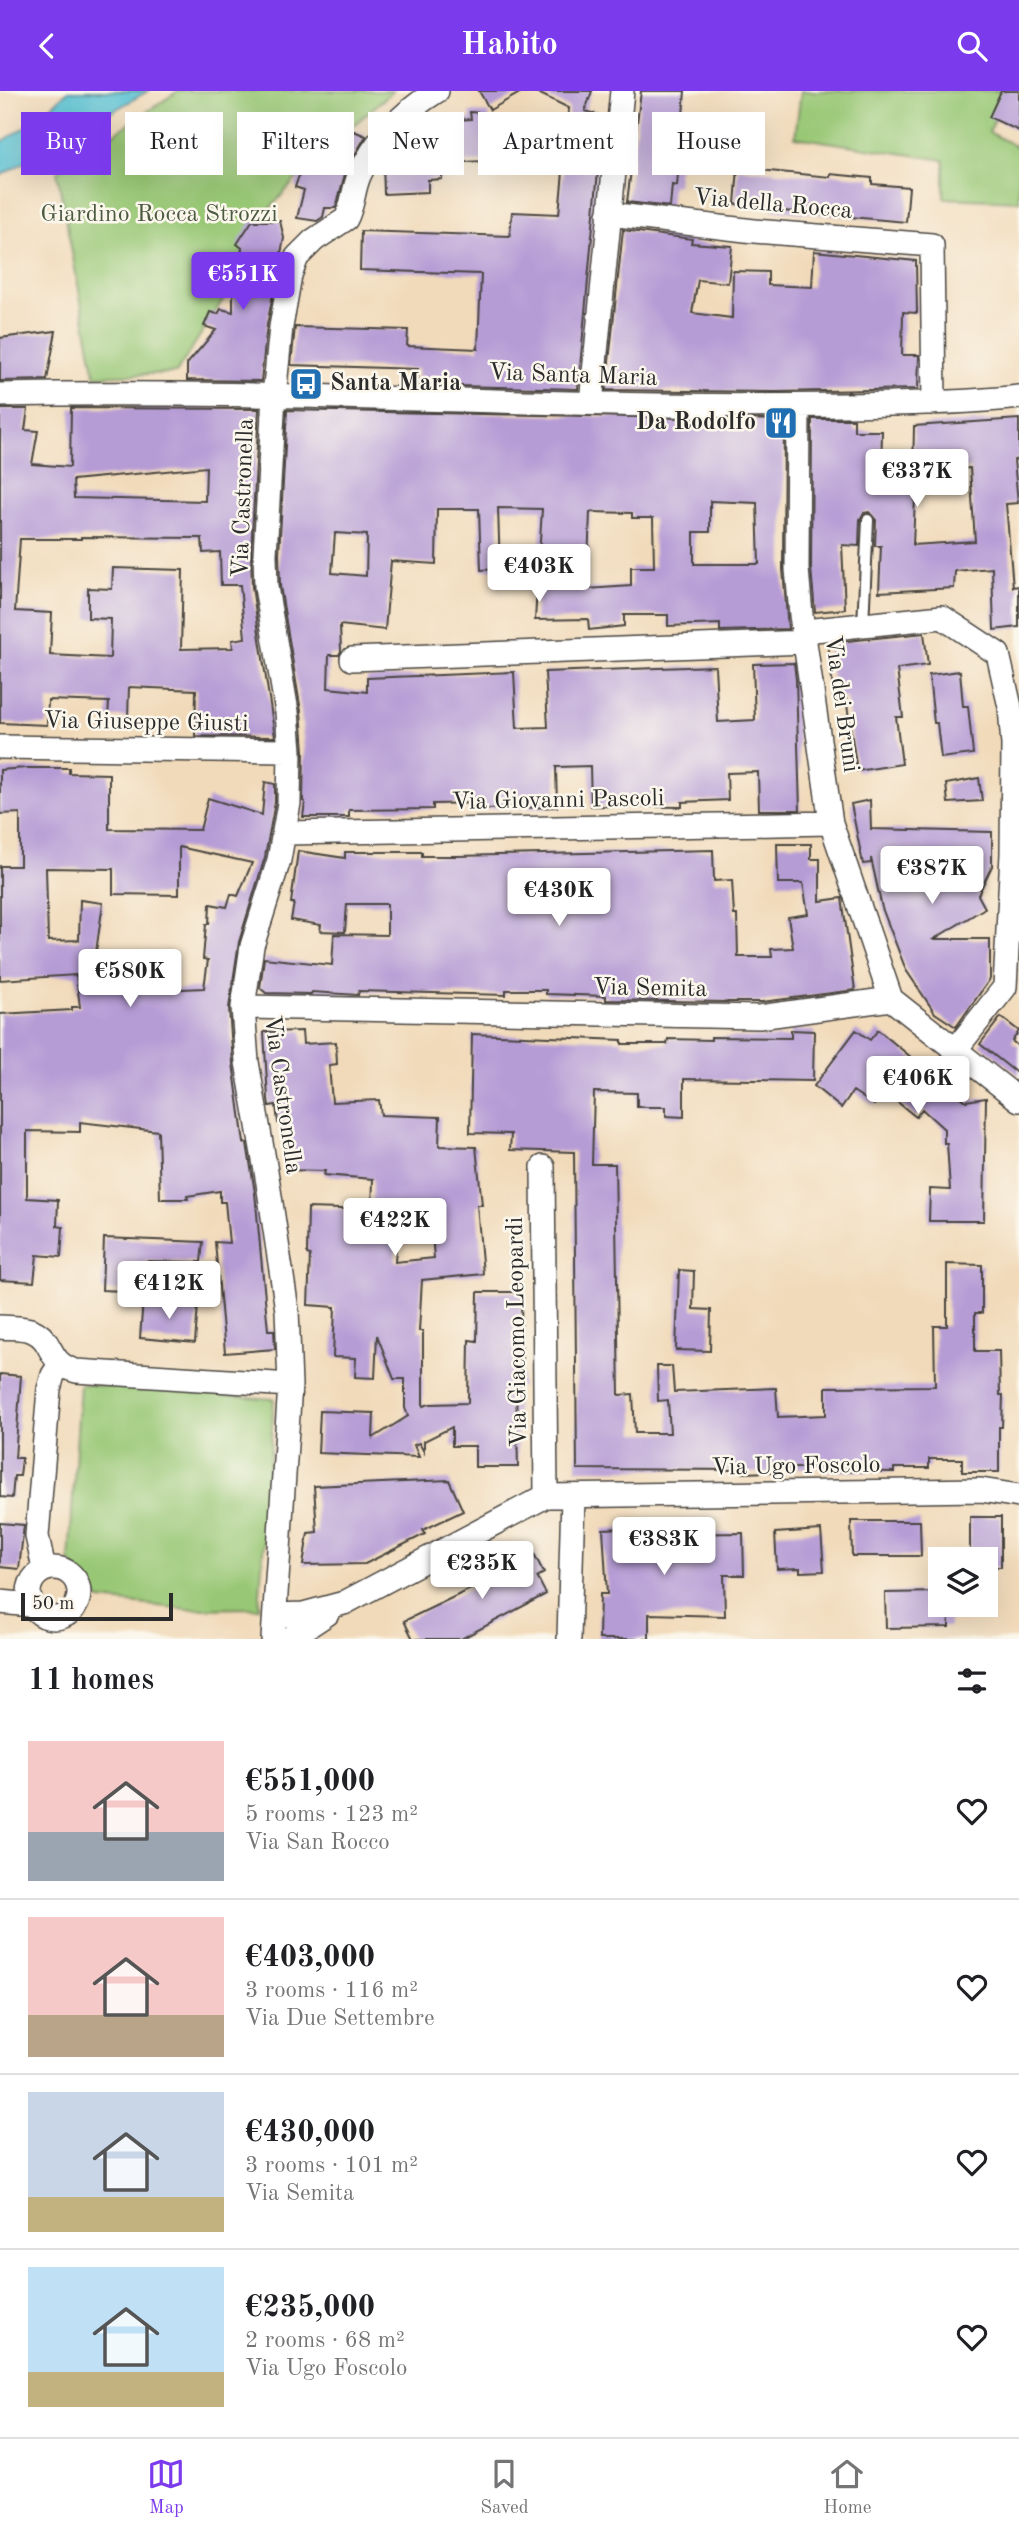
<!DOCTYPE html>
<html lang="en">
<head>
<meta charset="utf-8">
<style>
	:root { --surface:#fff; --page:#f6f6f6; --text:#202124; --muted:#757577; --line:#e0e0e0; --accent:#7c3aed }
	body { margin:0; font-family:"Old Standard TT",serif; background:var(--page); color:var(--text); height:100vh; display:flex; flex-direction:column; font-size:26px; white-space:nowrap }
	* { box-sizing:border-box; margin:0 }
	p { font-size:23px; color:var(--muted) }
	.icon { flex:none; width:38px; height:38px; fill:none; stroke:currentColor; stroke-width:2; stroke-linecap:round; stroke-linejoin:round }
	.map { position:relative; height:1548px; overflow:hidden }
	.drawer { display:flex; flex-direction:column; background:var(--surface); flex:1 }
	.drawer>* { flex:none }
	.banner { position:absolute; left:21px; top:21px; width:978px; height:63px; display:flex; gap:14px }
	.buttons { position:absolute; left:928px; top:1456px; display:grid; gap:14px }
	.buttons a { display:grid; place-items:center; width:70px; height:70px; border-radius:0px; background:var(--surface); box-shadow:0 7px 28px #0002; font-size:35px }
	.scale { position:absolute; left:21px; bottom:18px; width:152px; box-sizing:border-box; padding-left:7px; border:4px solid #2b2b2b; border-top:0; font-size:19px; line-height:24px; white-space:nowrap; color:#2b2b2b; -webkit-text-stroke:5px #fbf7ec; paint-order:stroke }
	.price { position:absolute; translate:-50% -60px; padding:0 16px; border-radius:7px; background:#fff; color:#222; font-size:23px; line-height:46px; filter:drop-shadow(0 2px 4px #0008) }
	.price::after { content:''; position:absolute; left:50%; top:42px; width:21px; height:16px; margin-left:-10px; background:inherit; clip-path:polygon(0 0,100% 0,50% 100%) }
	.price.active { background:var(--accent); color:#fff }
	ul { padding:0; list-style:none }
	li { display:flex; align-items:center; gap:21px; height:175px; padding:0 28px }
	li+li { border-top:2px solid var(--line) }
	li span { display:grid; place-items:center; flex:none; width:196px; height:140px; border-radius:0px; color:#555 }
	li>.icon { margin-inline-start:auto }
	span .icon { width:84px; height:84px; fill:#fffc; stroke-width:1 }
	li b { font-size:30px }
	h2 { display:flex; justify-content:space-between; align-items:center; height:84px; padding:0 28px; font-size:30px }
	.chip { padding:0 24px; border-radius:0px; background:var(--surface); box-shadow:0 7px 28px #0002; font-size:24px; line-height:63px }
	.chip.active { background:var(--accent); color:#fff }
	header { display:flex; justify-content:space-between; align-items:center; height:91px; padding:0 28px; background:var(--accent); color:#fff; font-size:32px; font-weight:600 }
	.tabs { display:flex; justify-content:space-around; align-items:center; height:98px; border-top:2px solid var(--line); background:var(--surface); font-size:19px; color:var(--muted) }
	.tabs a { display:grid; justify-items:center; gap:4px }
	.tabs .active { color:var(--accent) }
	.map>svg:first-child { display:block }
	.green { fill:#98c775; stroke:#627950; stroke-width:2 }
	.water { fill:#57c1d3; stroke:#41767f; stroke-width:2 }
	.building { fill:#b69cd5; fill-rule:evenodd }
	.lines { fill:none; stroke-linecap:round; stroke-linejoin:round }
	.lane-casing { stroke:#494540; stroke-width:14 }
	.street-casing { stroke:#494540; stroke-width:26 }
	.lane { stroke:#fff; stroke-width:10 }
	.street { stroke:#fff; stroke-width:23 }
	.labels { text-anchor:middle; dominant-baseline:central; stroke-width:5; stroke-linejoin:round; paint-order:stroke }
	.street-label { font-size:24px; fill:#2b2b2b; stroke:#fbf7ec }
	.park-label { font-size:24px; fill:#4c5a41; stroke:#fbf7ec }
	.poi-label { font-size:24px; font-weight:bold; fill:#2b2b2b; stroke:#fbf7ec; text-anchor:start }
</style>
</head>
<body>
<header><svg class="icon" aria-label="back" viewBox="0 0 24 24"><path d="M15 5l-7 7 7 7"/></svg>Habito<svg class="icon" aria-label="search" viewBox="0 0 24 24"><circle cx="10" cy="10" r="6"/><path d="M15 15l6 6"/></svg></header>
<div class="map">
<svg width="1019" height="1548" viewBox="0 0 1019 1548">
	<rect width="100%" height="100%" fill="#fbf7ec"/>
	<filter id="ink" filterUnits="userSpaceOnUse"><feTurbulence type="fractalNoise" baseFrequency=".0143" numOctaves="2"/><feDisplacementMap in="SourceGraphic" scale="14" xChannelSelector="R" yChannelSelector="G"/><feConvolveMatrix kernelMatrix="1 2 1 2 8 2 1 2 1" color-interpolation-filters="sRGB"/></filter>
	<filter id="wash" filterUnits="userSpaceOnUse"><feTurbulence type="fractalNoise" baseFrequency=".00686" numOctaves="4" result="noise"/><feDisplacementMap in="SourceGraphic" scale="28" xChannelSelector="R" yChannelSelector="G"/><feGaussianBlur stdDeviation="1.57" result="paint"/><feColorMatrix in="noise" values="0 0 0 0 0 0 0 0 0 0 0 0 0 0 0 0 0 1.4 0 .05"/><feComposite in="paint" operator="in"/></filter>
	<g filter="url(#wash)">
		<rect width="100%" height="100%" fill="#f1daba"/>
		<!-- green -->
		<path class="green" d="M178,0H393L311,71L249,141L240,182L176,282L95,285L57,81Z
			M801,0H1008L989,41L1019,57V110L944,107V69L795,46Z
			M80,1293L274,1308L259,1517L188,1518L100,1509L69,1470Z"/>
		<!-- water -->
		<path class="water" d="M68,0H148L0,85V52L38,28Z"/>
		<g id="blocks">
			<!-- building -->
			<path class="building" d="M479,0H523L490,19Z
				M534,0H592L585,20L603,25L578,298L418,294V278L291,274L295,236L408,239L407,255L478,258L481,183L360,179L361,140L510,145L512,121L559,123L569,17Z
				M641,0H685L677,95L672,94L670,116L627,111Z
				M1001,0H1019V40L989,26Z
				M470,21L489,22L486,70L442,72V88L428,89V101L384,103L383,69L396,52H408V40L411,37L418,31L471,28Z
				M344,36L366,45L346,79L336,117H325L323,126L317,130L297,127L304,99L295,96L302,76L310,77L312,69L325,74L336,47Z
				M738,77L830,86V83L872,87V93L909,96L906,131L772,119V116L735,113Z
				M252,130H280L284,147L267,234L261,290L187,289V273L216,239L204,235L210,221L218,223L221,218L233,221V196H237L242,157L237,153Z
				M623,139L692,148L691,152L732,155L728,192L698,189L692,222L732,227L733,180L768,181V194L812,196L814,160L916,170L917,222L903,221L902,264H919L918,298L776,301L606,299Z
				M56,240L47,289L0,290V247Z
				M71,317L259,318L251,462L252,496L275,646L195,645L196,599L129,596L128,626H108L109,611L48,609L47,634L0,632V318H28L25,339L38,340L32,373L70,376ZM206,376L205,410L74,407L73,389ZM81,446L202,447L203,462L220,461L221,494H240L245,547L232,549L233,557L181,558L183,479L113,477L112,498L88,497V527L111,528L110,567L50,564L52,522L15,520L20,448H81Z
				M287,319L784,329L783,478L788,538L720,540V533L668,535V524H624V535L589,539L588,528L535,529L542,418L498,417L500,478L481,479L479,418H437L436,473L391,470L385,539L340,534L341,560L339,564H329L328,597L367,601V587L514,581L517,637L548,636L545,581L715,575L718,631L755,629L753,573L794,572L796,589L800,719H759L758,681L727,682L728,709L682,711V716L591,715L590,675L556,676L557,716L484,718V712L433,713V718L349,719V726H303L305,711L303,710L304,660L301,620L280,495L279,463ZM710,410L757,412L759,473H694V441H710ZM590,421L632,422V427H653L654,476H631V495L587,498ZM335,442L367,444L366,485L332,482Z
				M812,328H854V340H882L881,383L913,382L914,335L1019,328V368L1014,369L1018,412L1006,413L1013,496L1019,495V536L994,539L992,477L955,480L954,497L879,501L881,455H875L876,429L869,421L864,422L860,428L859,455L842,454L845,518L815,521L811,477ZM970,377L975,450L913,454L916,382H913Z
				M924,542L928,574L897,578L903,626H896L902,673L857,680L846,607L834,608L828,552Z
				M960,580L963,615H968L973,663L941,667L937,632H934L929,584Z
				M26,677H69V682L109,683V738L200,739L208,707L262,724L265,691L275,693V711L265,766L239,851L229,917L233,972L244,1052H247L255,1102L268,1239H274L275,1258L225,1262L215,1151L229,1152L225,1111H220V1100L187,1105L188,1108H160L158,1040L80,1031V1041L27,1040V1107L58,1109L57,1135L63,1136L61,1166L37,1164L34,1191L0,1189V923L72,919V916H80L76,884L0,889V775H20V722L0,723V679ZM179,756L252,772L238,805L231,803L227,816L210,813L209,833H206L203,868L208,869L204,897L161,899L162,867L95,868L103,812L80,809L79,849L48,850L46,777L113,778V803L179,804Z
				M979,687L982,710L948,712L946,693Z
				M870,709L871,738L992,741V775L978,804L985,817L934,848H990V888L956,936L935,922L906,879L882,817L871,767V772L863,773L851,713Z
				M777,753H811V768H820V810L842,807L855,899L762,911H727L606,909V905L546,903V899H506V904L359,900L358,904L312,901L311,903L266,902L260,897L264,867L332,874L334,843L387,844V813H347L345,841L320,840L321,834L291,829L294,812H291L298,760L345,767V761H422V765H458L713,759L714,790L732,789L734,824H737L738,866H772L771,858L793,857L788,826L808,823L803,792H778Z
				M1001,926L1019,940L1012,950L1019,956V984L980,953Z
				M791,939L814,940L813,990L684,988V1026L666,1025V1016H637V1002L594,1001L592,1073H615L619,1304L633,1303L635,1342H670L668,1309L658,1310L657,1275H672L674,1301L776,1297L778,1326L826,1324V1296L935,1295L934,1235H947V1173L982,1174V1222H975V1260H999L1000,1304H1003L1002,1336H999V1381H962V1368H929V1377H894V1381L825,1380V1376L772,1378V1381L743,1382V1379L577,1378L574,1061L510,1059L511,1043L470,1042L472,943L622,949V953H667L668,948L711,949V946L791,947Z
				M856,939L870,949L878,939L929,981L922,992L940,1005L947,995L966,1010L986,1007L984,1130H929L930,1098L950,1099L947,1052H944V1038L922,1018L916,1026L884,1000L874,1014L853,1000L841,1017L814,995Z
				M302,940L303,953L336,951L337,973L329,974L332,1011L379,1009L381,1024L440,1026L439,1055L476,1056L482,1114H477L483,1183L422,1189L419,1240H423V1315L430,1313L468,1312L469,1249L477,1250L478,1201H521L522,1296H516L518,1376H475V1355H452V1336L424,1350V1361L419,1352L414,1354L419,1366L318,1362L320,1320L374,1322L373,1347L408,1325L405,1317V1288H394L377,1244L375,1287L355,1286L356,1267L333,1266L335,1216L308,1214L310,1164L307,1163L308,1117L372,1119L373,1088L324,1084L325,1080L285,1079L284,1032H278L276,1014L269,1015L268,1008L264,941ZM430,1118L434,1167L395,1171L399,1120Z
				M104,1147L203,1151L201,1171L145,1170L144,1201L102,1199Z
				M679,1179L694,1180L693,1218L711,1219L710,1260L676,1259Z
				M143,1209L198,1214L195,1252L140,1247Z
				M0,1283L21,1285L15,1367H22L20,1385H14L12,1407L0,1406Z
				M449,1389L463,1420L423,1439L425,1443L365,1473L303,1474L308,1442L317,1441L314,1395Z
				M970,1426H1001V1476H985V1468H970Z
				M851,1430H920L921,1465H852Z
				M0,1432L24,1434L19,1478L0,1476Z
				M671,1435L672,1443L743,1442L744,1484H724L725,1525L649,1523V1548H599L600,1503H607L603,1438Z
				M821,1439L824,1480L800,1481V1477L777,1478L775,1442Z
				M531,1457L544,1482L537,1486L546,1503L461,1548H413L404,1530L487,1490L483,1482Z
				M940,1501V1514H949V1536L886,1537L885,1502Z"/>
		</g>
	</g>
	<g filter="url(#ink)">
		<use href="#blocks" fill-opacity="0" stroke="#494540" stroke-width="2"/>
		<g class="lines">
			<defs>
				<path id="lane" d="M863,534L868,429"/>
				<path id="street" d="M609,123L754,140L932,154L934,312
					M0,304C220,299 440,310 660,314C738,315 815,315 892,313C934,312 977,311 1019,306
					M591,312L622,0
					M798,316L797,478L801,524L831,732L891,908
					M804,540L942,526L998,563L1010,616L1013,654L1012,763L1005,896L956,958
					M352,568L805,551
					M0,656L290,660
					M286,742L831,732
					M243,916L759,926L891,908L1019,1009
					M543,1076L546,1405
					M0,1236C10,1237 24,1236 33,1240C55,1250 46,1272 76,1280L290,1294
					M29 1502a25 25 0 1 1 50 0a25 25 0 1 1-50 0Z
					M44,1478L37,1445L49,1298L53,1284L60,1274
					M0,1511L31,1514
					M275,1524L303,1523L344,1512L546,1405L981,1399L1019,1405
					M273,1548L290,1294L287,1219L268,1092L247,971L243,916L252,855L279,769L289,712L290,660L287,621L266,496L265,463L274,305L281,236L290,184L297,166L314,149L346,128C353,115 353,99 359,85C375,48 403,21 437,0
					M289,1548L327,1523
					M569,1548L573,1405"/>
			</defs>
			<!-- lane casing -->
			<use href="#lane" class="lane-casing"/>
			<!-- street casing -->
			<use href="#street" class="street-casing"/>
			<!-- lane -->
			<use href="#lane" class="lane"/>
			<!-- street -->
			<use href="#street" class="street"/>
		</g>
	</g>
	<!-- icons -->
	<defs>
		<symbol id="bus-square" viewBox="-11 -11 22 22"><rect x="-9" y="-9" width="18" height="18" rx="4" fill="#1f6fb2" stroke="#fbf7ec"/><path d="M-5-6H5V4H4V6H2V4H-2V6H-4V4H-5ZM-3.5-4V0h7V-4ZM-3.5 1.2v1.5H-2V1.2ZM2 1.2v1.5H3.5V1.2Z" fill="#fff"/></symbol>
		<symbol id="restaurant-square" viewBox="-11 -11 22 22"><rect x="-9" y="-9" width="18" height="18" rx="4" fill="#1f6fb2" stroke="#fbf7ec"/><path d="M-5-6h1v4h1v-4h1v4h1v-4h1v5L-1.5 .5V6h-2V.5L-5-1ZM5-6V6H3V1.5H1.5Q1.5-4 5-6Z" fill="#fff"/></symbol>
	</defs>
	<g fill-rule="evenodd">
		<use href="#bus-square" x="287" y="274" width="38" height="38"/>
		<use href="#restaurant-square" x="762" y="313" width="38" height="38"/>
	</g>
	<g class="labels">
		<!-- street labels -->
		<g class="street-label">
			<text transform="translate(773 114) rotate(5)">Via della Rocca</text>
			<text transform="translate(573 285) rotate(2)">Via Santa Maria</text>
			<text transform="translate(244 407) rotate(-88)">Via Castronella</text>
			<text transform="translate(841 613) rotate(82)">Via dei Bruni</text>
			<text transform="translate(146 632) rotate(1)">Via Giuseppe Giusti</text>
			<text transform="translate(558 710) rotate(-1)">Via Giovanni Pascoli</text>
			<text transform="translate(650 898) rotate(1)">Via Semita</text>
			<text transform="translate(282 1004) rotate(82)">Via Castronella</text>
			<text transform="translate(518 1241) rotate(-91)">Via Giacomo Leopardi</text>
			<text transform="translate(796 1376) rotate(-1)">Via Ugo Foscolo</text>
		</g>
		<!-- park labels -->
		<g class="park-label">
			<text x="159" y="124">Giardino Rocca Strozzi</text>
		</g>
		<!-- poi labels -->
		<g class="poi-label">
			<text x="330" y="293">Santa Maria</text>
			<text x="756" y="332" text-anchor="end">Da Rodolfo</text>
		</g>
	</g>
</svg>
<div class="buttons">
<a><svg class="icon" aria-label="layers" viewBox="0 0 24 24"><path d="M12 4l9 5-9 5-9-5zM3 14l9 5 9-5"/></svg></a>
</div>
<div class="scale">50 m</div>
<b class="price active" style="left:243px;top:221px">€551K</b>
<b class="price" style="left:917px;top:418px">€337K</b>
<b class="price" style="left:539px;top:513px">€403K</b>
<b class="price" style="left:932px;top:815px">€387K</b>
<b class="price" style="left:559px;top:837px">€430K</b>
<b class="price" style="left:130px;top:918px">€580K</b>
<b class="price" style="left:918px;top:1025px">€406K</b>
<b class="price" style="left:395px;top:1167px">€422K</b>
<b class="price" style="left:169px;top:1230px">€412K</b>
<b class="price" style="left:664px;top:1486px">€383K</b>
<b class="price" style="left:482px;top:1510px">€235K</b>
<div class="banner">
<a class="chip active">Buy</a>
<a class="chip">Rent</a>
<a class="chip">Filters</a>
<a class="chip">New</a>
<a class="chip">Apartment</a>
<a class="chip">House</a>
</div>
</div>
<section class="drawer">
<h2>11 homes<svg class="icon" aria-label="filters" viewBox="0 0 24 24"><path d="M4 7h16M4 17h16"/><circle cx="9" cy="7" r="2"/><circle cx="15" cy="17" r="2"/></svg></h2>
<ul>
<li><span style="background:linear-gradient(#f6c9c9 65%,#9aa5b1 0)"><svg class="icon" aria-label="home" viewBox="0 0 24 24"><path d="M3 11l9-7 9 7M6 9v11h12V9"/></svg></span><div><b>€551,000</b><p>5 rooms · 123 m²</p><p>Via San Rocco</p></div><svg class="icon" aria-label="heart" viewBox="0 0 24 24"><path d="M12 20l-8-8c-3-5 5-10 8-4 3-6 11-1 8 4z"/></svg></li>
<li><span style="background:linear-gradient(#f6c9c9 70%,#b9a48a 0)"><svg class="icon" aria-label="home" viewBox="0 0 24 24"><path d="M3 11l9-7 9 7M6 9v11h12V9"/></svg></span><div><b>€403,000</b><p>3 rooms · 116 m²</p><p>Via Due Settembre</p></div><svg class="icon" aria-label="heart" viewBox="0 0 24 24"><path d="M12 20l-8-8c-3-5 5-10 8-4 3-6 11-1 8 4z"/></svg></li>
<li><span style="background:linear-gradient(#c9d6e8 75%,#c2b280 0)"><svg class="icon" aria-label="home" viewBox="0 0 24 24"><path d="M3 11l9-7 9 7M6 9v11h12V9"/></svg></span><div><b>€430,000</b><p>3 rooms · 101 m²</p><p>Via Semita</p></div><svg class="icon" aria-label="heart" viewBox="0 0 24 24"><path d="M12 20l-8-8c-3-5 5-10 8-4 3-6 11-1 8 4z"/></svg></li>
<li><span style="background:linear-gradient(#bfe0f5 75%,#c2b280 0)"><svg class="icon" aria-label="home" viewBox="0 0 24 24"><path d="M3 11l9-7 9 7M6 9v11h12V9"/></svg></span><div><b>€235,000</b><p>2 rooms · 68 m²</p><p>Via Ugo Foscolo</p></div><svg class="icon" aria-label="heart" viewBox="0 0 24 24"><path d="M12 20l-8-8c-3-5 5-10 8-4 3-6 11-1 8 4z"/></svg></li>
</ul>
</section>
<nav class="tabs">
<a class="active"><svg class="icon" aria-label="map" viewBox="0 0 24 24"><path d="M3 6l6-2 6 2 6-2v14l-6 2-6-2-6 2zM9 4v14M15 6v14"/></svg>Map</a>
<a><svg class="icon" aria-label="saved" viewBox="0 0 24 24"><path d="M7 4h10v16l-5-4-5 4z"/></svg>Saved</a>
<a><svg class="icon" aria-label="home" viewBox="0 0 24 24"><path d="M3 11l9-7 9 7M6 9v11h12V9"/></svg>Home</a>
</nav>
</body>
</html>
